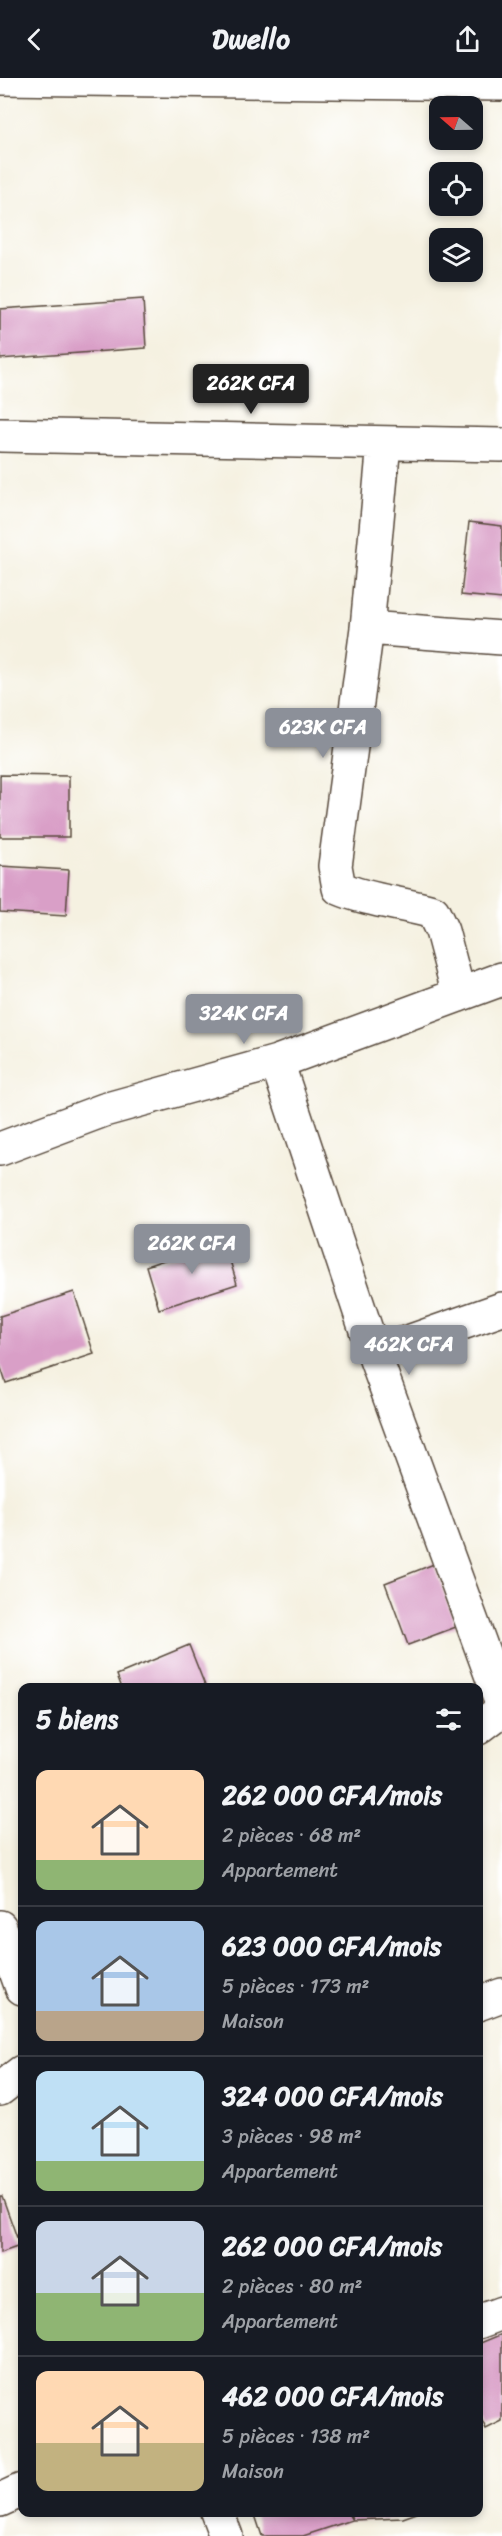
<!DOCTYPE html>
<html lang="fr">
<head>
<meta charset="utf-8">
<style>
	:root { --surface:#171b24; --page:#242831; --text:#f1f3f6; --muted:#9ea1a6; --line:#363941; --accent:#8c9099 }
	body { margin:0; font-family:Sriracha,sans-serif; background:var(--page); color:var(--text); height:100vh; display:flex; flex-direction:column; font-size:22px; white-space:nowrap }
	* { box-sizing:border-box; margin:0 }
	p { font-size:20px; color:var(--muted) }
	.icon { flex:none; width:33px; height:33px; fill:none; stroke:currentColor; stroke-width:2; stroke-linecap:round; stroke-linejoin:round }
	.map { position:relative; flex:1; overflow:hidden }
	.details { position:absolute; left:18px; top:1605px; width:465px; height:834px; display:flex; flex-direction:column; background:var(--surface); border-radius:12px; box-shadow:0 3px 9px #0003 }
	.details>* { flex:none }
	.needle { width:39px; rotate:290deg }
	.tools { position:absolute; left:429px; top:18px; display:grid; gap:12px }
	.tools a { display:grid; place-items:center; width:54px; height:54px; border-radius:12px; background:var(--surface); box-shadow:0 3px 9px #0003; font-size:30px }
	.price { position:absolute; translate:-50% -51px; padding:0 14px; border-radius:6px; background:var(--accent); color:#fff; font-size:20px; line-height:39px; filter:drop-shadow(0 2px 3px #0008) }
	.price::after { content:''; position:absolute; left:50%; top:36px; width:18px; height:14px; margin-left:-9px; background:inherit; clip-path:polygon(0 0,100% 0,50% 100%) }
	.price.active { background:#222; color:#fff }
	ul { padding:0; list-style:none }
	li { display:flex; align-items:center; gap:18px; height:150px; padding:0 18px }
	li+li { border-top:2px solid var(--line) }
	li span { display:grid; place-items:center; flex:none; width:168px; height:120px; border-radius:12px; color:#555 }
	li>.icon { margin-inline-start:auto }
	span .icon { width:72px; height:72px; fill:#fffc; stroke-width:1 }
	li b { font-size:26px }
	h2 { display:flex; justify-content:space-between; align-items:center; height:72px; padding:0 18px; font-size:26px }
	header { display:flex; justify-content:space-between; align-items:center; height:78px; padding:0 18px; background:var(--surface); font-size:27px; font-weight:800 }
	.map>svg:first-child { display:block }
	.building { fill:#d99fc7 }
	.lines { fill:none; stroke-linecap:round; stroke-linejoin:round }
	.minor-casing { stroke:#57483b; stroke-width:36 }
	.minor { stroke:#fff; stroke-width:33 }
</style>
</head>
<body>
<header><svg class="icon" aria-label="back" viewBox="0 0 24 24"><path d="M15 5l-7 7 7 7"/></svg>Dwello<svg class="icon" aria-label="share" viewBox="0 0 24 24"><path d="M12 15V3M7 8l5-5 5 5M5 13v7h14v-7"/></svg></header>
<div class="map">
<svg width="502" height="2458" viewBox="0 0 502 2458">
	<rect width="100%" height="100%" fill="#fff"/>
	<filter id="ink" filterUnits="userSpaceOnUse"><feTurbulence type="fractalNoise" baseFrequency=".0167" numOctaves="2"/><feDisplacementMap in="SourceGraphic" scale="12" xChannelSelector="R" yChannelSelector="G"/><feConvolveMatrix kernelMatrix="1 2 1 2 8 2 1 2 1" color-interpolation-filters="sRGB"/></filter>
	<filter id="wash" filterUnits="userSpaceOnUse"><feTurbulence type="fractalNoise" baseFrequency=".008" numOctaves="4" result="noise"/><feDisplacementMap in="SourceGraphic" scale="24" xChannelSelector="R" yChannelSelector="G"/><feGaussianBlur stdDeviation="1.35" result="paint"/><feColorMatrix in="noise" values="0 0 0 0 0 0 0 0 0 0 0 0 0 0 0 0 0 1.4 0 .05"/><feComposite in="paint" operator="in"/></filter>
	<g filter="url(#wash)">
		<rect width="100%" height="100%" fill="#f5f1e1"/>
		<g id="blocks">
			<!-- building -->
			<path class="building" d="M143,221L146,270L0,281V231Z
				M469,444L502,448V521L461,517Z
				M0,697L69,698V759H0Z
				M0,788L69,792L66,838L0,834Z
				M224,1162L237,1206L159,1231L146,1188Z
				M74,1214L94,1276L6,1305L0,1287V1238Z
				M434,1486L456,1549L408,1567L385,1505Z
				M189,1567L206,1610H122L117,1597Z
				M0,2118H2L20,2168L0,2175Z
				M502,2256V2343L486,2351L478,2334V2266Z
				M254,2434H347L352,2442L303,2458H262Z
				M350,2434H417V2435L403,2440L352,2442Z"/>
		</g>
	</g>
	<g filter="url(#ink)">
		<use href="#blocks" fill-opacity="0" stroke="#57483b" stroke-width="1.5"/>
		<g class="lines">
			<defs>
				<path id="minor" d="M0,0L502,6
					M0,357L502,367
					M384,365L367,550L335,788L339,810C369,823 402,825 433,834L442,853L459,917
					M367,550L502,560
					M277,984L374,1276L502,1626
					M0,1071L104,1032L277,984L502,901
					M374,1276L502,1231
					M478,1650L502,1632
					M0,1849L22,1910
					M478,1926L502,1917
					M0,2011L22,1994
					M478,2244L502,2235
					M0,2422L22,2412
					M217,2434L226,2458"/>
			</defs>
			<!-- minor casing -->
			<use href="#minor" class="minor-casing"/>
			<!-- minor -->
			<use href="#minor" class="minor"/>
		</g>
	</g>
</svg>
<div class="tools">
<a><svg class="needle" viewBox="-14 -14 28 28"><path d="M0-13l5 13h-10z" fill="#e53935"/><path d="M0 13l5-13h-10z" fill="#9ea1a6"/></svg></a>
<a><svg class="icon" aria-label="locate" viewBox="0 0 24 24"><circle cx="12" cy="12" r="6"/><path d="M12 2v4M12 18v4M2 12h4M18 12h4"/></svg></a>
<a><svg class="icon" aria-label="layers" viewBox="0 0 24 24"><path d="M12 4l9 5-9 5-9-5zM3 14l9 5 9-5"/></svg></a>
</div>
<b class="price active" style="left:251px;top:337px">262K CFA</b>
<b class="price" style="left:323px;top:681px">623K CFA</b>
<b class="price" style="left:244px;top:967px">324K CFA</b>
<b class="price" style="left:192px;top:1197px">262K CFA</b>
<b class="price" style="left:409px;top:1298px">462K CFA</b>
<section class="details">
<h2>5 biens<svg class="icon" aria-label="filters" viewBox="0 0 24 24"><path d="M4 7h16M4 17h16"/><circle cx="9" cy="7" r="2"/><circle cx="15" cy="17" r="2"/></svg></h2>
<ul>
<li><span style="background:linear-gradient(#ffd9b3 75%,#8fb573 0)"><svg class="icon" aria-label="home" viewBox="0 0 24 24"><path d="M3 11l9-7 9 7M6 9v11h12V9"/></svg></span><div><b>262 000 CFA/mois</b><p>2 pièces · 68 m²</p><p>Appartement</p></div></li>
<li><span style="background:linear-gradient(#a9c7e8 75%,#b9a48a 0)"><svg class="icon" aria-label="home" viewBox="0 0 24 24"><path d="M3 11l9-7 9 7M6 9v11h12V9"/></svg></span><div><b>623 000 CFA/mois</b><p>5 pièces · 173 m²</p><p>Maison</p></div></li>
<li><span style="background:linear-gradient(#bfe0f5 75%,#8fb573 0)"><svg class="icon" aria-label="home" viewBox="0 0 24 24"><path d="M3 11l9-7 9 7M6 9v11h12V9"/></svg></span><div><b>324 000 CFA/mois</b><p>3 pièces · 98 m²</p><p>Appartement</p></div></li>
<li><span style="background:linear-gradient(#c9d6e8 60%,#8fb573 0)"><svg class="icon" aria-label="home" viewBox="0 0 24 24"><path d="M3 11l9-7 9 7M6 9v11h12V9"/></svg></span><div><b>262 000 CFA/mois</b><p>2 pièces · 80 m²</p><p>Appartement</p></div></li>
<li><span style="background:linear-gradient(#ffd9b3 60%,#c2b280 0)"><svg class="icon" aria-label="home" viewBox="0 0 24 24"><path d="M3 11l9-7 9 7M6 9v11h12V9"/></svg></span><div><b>462 000 CFA/mois</b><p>5 pièces · 138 m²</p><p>Maison</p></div></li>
</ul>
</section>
</div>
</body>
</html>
